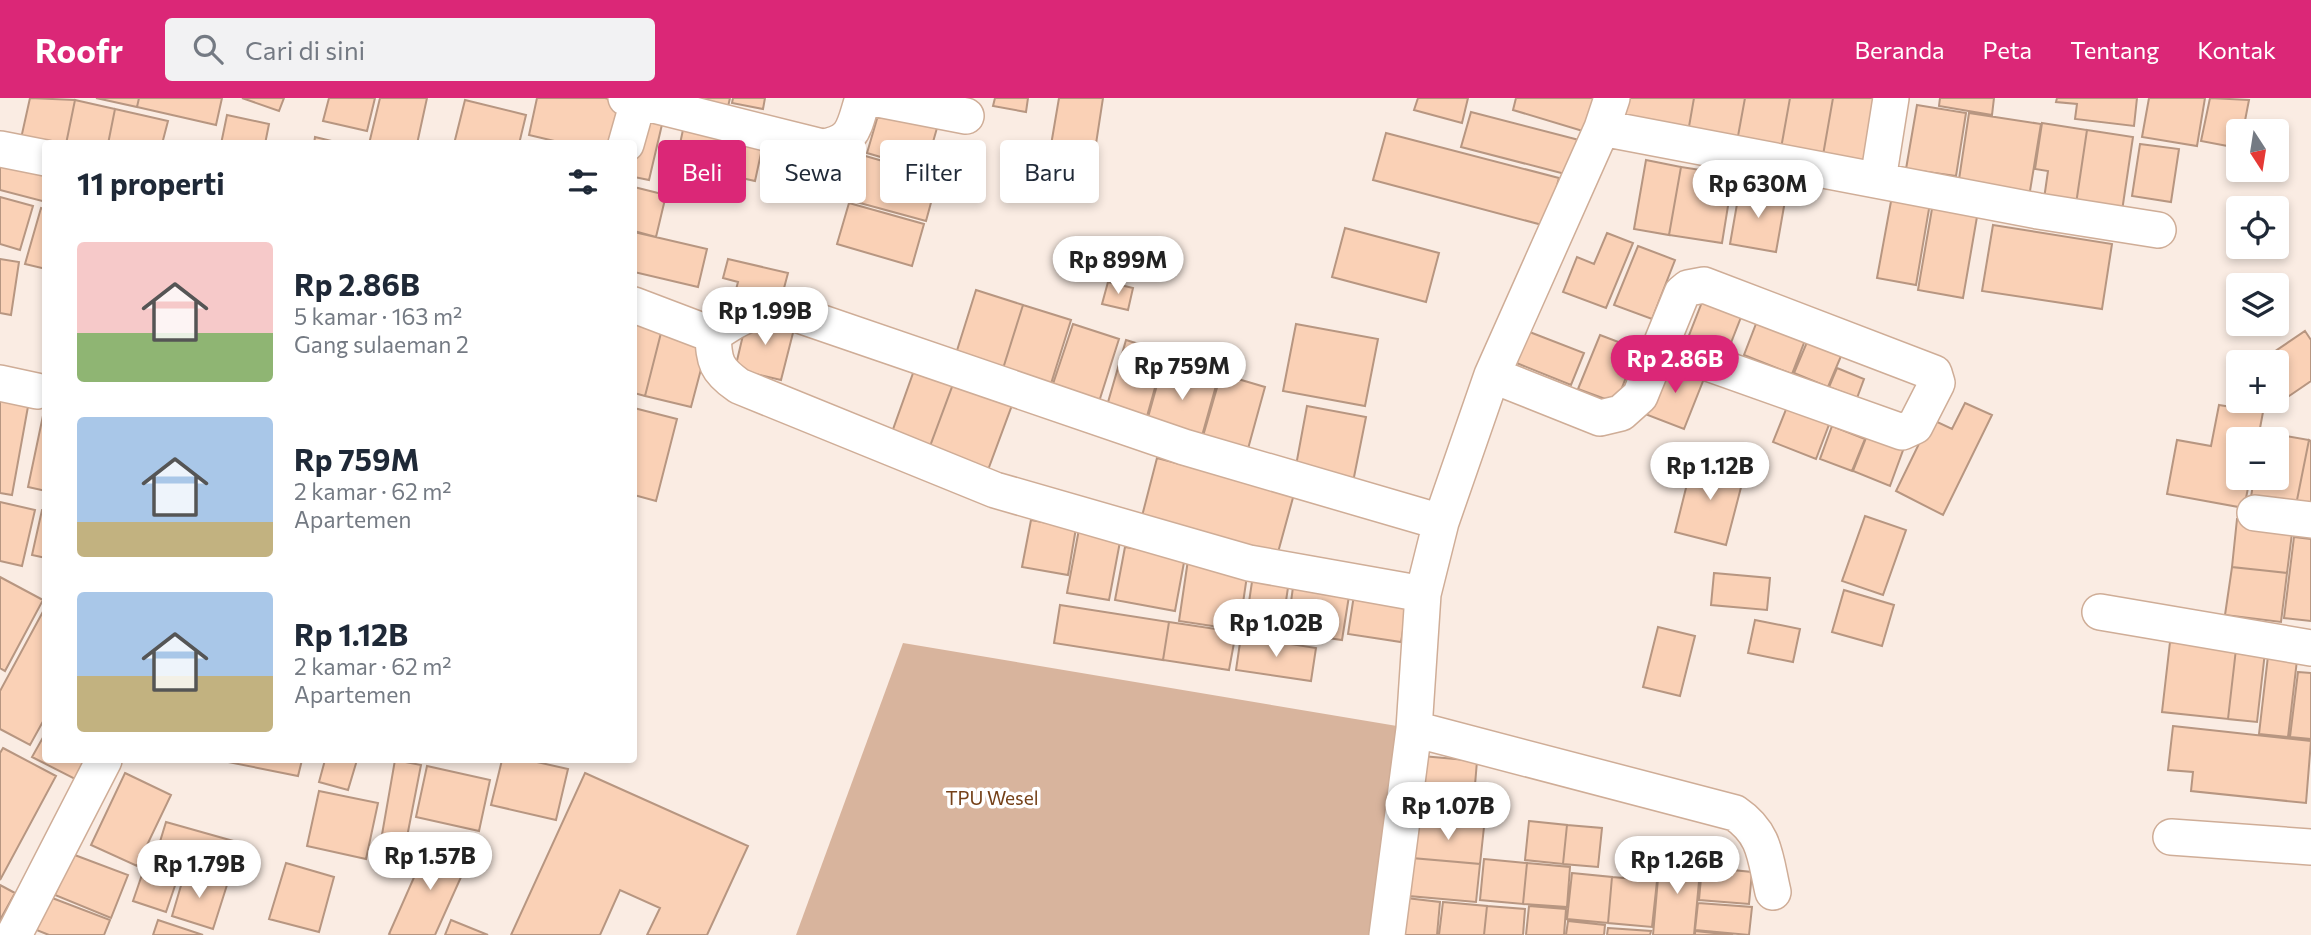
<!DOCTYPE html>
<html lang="id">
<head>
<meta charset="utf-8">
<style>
	:root { --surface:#fff; --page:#f2f2f3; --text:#1f2937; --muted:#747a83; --accent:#db2777 }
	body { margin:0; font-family:Commissioner,sans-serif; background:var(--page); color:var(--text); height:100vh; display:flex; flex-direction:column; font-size:26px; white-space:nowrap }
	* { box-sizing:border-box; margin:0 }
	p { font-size:23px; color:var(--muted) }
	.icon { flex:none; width:38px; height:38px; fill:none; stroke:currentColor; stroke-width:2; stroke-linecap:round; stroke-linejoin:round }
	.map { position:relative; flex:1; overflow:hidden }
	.side { position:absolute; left:42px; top:42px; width:595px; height:623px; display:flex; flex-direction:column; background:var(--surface); border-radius:7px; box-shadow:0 4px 10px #0003 }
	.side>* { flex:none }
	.top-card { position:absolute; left:658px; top:42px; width:665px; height:63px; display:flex; gap:14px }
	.needle { width:46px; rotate:168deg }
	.controls { position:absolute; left:2226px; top:21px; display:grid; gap:14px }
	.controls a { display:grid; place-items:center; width:63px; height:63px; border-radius:7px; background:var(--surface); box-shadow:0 4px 10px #0003; font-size:35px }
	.price { position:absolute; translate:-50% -60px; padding:0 16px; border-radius:24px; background:#fff; color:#222; font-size:23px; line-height:46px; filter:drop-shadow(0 2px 4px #0008) }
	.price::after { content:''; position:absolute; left:50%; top:42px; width:21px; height:16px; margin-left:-10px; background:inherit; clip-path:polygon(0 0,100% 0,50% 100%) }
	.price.on { background:var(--accent); color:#fff }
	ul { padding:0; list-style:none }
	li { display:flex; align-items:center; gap:21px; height:175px; padding:0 35px }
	li span { display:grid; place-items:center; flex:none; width:196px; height:140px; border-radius:7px; color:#555 }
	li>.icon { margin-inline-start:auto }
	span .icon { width:84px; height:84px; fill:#fffc; stroke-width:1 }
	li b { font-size:30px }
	h2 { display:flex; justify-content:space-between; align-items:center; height:84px; padding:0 35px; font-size:30px }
	.chip { padding:0 24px; border-radius:7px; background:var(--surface); box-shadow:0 4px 10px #0003; font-size:24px; line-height:63px }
	.chip.on { background:var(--accent); color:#fff }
	header { display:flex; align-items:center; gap:42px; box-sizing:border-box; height:98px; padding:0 35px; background:var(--accent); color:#fff }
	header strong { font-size:33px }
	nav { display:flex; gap:38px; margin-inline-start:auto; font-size:24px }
	.search { width:490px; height:63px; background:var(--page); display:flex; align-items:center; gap:18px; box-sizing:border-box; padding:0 24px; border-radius:7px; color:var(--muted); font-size:26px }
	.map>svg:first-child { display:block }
	.green { fill:#d8b49d }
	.building { fill:#fad1b6; stroke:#b79681; stroke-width:2 }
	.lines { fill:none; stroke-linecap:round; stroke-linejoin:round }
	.minor-casing { stroke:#cfad97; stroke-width:38 }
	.minor { stroke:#fff; stroke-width:35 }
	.labels { text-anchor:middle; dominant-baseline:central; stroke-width:7; stroke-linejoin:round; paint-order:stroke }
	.park-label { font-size:19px; fill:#754119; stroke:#fff }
</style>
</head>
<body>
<header>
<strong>Roofr</strong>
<div class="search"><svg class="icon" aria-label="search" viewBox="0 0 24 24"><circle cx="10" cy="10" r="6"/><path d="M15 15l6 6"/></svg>Cari di sini</div>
<nav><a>Beranda</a><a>Peta</a><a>Tentang</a><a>Kontak</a></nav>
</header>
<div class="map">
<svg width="2311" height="837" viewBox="0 0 2311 837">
	<rect width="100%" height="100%" fill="#faece3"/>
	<!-- green -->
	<path class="green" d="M903,545L1397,628L1369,837H796Z"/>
	<!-- building -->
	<path class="building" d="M30,0L75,2L66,46L20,45Z
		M96,0H139L137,9Z
		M139,0H222L216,27L137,9Z
		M242,0H284L279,13Z
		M329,0H375L367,33L323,23Z
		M380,0H427L417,46H369Z
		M537,0H605L631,6L622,46H567L529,37Z
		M649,0H730L726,17Z
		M733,0H765L763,11L732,5Z
		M995,0H1028L1026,14L993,8Z
		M1059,0H1103L1094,59L1050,53Z
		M1418,0H1468L1462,25L1414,12Z
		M1516,0H1597L1586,34L1513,12Z
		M1628,0H1694L1687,40L1623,29Z
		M1694,0H1745L1736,49L1687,40Z
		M1745,0H1790L1780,56L1736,49Z
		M1790,0H1833L1822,63L1780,56Z
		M1833,0H1881L1872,71L1822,63Z
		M1940,0H1994L1992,17L1939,8Z
		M2057,0H2137L2134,28L2075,21L2077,6L2056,4Z
		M2149,0H2205L2197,48L2142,39Z
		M2210,0L2249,2L2243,33H2238V50L2201,43Z
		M75,2L115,11L108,46H66Z
		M465,2L526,17L519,46H454Z
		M1917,7L1966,15L1956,78L1906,71Z
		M115,11L168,23L162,46H108Z
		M638,11L664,18L649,82L634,79V46Z
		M879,14L937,30L925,72L867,55Z
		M1471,14L1579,42L1569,77L1461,49Z
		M1969,15L2041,26L2029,99L1958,88Z
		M227,17L269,26L265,46H221Z
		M2042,25L2087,32L2076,106L2044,101L2048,73L2035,71Z
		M684,27L719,36L711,68L677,60Z
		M2087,32L2133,39L2122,113L2076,106Z
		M1386,35L1559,80L1546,128L1373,82Z
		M315,39L344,46H314Z
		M726,42L762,51L755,83L719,75Z
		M2140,46L2179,51L2171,104L2132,98Z
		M0,56L46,67V104L0,92Z
		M862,57L938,79L926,123L849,102Z
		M1646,62L1681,69L1669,137L1634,131Z
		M1681,69L1733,77L1722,145L1669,137Z
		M634,89L666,97L656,139L634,133Z
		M1740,89L1786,97L1776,154L1730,146Z
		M1892,98L1930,105L1916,187L1877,180Z
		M0,99L33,108L20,152L0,146Z
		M849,105L924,126L912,168L837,146Z
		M1933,105L1978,113L1963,200L1918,192Z
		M41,110L46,112V171L25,166Z
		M1993,127L2112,146L2102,211L1982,193Z
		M1345,130L1439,155L1426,204L1332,179Z
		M634,134L707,151L698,189L634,174Z
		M1607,135L1633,145L1606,210L1563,194L1577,159L1594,166Z
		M1638,148L1675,162L1652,221L1614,207Z
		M0,161L19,164L11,217L0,215Z
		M728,161L788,175L779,209L734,199L738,184L723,180Z
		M1108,184L1133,190L1128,212L1102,206Z
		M976,192L1023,207L1001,277L954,262Z
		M1704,199L1743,214L1727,255L1688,240Z
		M1023,207L1071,222L1049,292L1001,277Z
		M748,216L795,227L781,282L735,271Z
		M1759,218L1807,237L1792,276L1744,257Z
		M634,223L662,231L645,298L634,295Z
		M1073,226L1119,241L1097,310L1050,295Z
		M1296,226L1378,241L1365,308L1283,293Z
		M662,231L709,241L691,309L645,298Z
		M1527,233L1584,255L1571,287L1514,264Z
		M2305,233L2311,242V283L2276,307L2273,303H2277V264H2259Z
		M1600,237L1637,251L1616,305L1578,291Z
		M1810,237L1844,251L1828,289L1794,275Z
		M1126,242L1165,254L1144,329L1104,318Z
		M1164,262L1219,277L1200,345L1145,330Z
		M1665,263L1705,278L1684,331L1645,316Z
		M917,264L956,278L929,351L891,337Z
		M1837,270L1864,281L1857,300L1829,289Z
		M1221,276L1265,289L1246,358L1201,345Z
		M956,278L1015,299L988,372L929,351Z
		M0,298L29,303L12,397L0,395Z
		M1791,299L1833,316L1816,361L1773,344Z
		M1965,305L1992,317L1943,417L1896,393L1931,321L1952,331Z
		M2219,307L2263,314L2258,341H2238V380H2250L2244,410L2167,396L2177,342L2211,348Z
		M45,308H46V393L28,389Z
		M1307,308L1366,319L1353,384L1295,373Z
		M634,310L677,321L656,403L634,397Z
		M1832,328L1865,341L1852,373L1820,361Z
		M1870,330L1906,344L1890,388L1853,373Z
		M2263,334L2309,342L2296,407L2251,399L2254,380H2277V341H2261Z
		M2309,342L2311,343V410L2296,407Z
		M1157,360L1294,396L1277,458L1141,422Z
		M1693,362L1745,374L1726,447L1675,434Z
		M0,404L35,412L22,468L0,463Z
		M42,412H46V460L32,457Z
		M1865,418L1906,432L1883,497L1842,483Z
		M2237,421L2293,427L2287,475L2232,469Z
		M1031,422L1076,430L1068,477L1022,469Z
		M1080,426L1122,433L1109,502L1067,495Z
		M2294,439L2311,441V523L2284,520Z
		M1125,449L1185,459L1175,513L1115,502Z
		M1188,462L1248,471L1239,532L1179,523Z
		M2232,469L2287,475L2281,524L2225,517Z
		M1714,475L1770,480L1767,512L1711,507Z
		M1253,477L1289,483L1281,536L1245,531Z
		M0,479L43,502L5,573L0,570Z
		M1293,489L1349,498L1342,542L1287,534Z
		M1844,492L1894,507L1882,548L1832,534Z
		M1354,497L1408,505L1401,544L1348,536Z
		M1060,507L1169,524L1163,562L1054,545Z
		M46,508V618L30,647L0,631V593Z
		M1755,522L1800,531L1793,564L1748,555Z
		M1169,524L1236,534L1229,572L1163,562Z
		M1658,529L1695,538L1680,598L1643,589Z
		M1241,538L1316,550L1311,583L1236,572Z
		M2170,544L2236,551L2228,621L2162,614Z
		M2236,551L2265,554L2257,624L2228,621Z
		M2268,558L2297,562L2288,639L2259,636Z
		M2298,574L2311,575V641L2290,639Z
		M2173,628L2311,643L2306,705L2191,693L2193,674L2168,672Z
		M46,634V662H88L77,682L32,659Z
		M3,650L56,678L0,782V655Z
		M1422,658L1477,663L1472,723L1416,718Z
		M218,662H302L298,678Z
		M325,662H357L348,692L319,684Z
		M395,662L421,667L400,775L376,771Z
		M502,662H528L568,671L556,722L491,707Z
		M427,668L490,682L479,733L416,719Z
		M125,675L171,697L137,768L91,747Z
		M585,675L748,748L707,837H647L660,810L620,792L600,837H511Z
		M319,693L378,705L366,761L307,748Z
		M1416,722L1484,729L1480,766L1412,760Z
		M1529,723L1567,727L1563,766L1525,762Z
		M166,724L244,746L233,783L155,760Z
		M1567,727L1602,730L1598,769L1563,766Z
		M430,743L470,759L435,837H391L389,836Z
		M72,756L128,777L111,820L55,797Z
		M1660,758L1701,762L1694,837H1653Z
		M1412,760L1480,766L1476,804L1409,798Z
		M1484,761L1527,765L1523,806L1480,802Z
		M146,765L179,776L166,814L133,803Z
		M286,765L334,779L319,834L269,821Z
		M1527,765L1570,769L1567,809L1523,806Z
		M1702,769L1752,774L1749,806L1699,802Z
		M185,774L227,787L213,831L172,818Z
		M1572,775L1612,779L1608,825L1567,821Z
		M1612,779L1657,783L1652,829L1608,825Z
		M0,787L15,795L0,822Z
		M47,798L110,822L104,837H49L34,831Z
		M1406,800L1440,804L1437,837H1402Z
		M1443,804L1487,808L1484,837H1439Z
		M1698,805L1752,809L1749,837L1695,832Z
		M1487,808L1525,811L1523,837H1484Z
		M1529,808L1566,811L1564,837H1526Z
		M158,822L203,837H153Z
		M451,822L488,837H445Z
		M1568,823L1605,827L1604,837H1566Z
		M1608,830L1651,833L1650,837H1607Z
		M1695,833L1733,837H1695Z"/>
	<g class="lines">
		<defs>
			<path id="minor" d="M626,0L822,49C855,45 854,27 863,0
				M873,0L966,18
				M1602,30L2038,113L2158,132
				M626,46L639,0
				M0,51L46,60
				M1878,82L1891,0
				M634,207L713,237C746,214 755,210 796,216L1184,349L1441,424
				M713,237C714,264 716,272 739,288L995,392L1249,465L1423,496
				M1492,277L1600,320L1621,315L1640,298L1682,195L1688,190L1704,187L1934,275L1937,285L1915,328L1902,334L1660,248
				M0,285L37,293
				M2255,415L2311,422
				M2100,514L2311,550
				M1414,631L1735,715C1766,736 1765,760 1773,794
				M2171,739L2311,749
				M14,837L104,662
				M1387,837L1414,631L1423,496L1441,424L1492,277L1602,30L1612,0"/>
		</defs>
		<!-- minor casing -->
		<use href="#minor" class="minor-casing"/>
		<!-- minor -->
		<use href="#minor" class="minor"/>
	</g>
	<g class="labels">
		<!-- park labels -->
		<g class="park-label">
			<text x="992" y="699">TPU Wesel</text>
		</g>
	</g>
</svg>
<div class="controls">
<a><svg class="needle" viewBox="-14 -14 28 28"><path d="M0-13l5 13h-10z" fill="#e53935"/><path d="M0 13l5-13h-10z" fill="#747a83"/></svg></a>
<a><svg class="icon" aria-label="locate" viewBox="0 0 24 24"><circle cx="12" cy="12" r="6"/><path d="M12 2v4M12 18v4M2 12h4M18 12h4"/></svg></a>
<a><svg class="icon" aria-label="layers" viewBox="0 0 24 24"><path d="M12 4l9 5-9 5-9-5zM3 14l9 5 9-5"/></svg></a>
<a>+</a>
<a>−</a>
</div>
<b class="price" style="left:1758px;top:122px">Rp 630M</b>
<b class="price" style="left:1118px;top:198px">Rp 899M</b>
<b class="price" style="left:765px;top:249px">Rp 1.99B</b>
<b class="price on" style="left:1675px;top:297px">Rp 2.86B</b>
<b class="price" style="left:1182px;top:304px">Rp 759M</b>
<b class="price" style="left:1710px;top:404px">Rp 1.12B</b>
<b class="price" style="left:1276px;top:561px">Rp 1.02B</b>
<b class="price" style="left:1448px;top:744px">Rp 1.07B</b>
<b class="price" style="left:430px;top:794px">Rp 1.57B</b>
<b class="price" style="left:1677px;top:798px">Rp 1.26B</b>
<b class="price" style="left:199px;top:802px">Rp 1.79B</b>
<div class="top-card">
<a class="chip on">Beli</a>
<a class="chip">Sewa</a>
<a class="chip">Filter</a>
<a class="chip">Baru</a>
</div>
<section class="side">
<h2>11 properti<svg class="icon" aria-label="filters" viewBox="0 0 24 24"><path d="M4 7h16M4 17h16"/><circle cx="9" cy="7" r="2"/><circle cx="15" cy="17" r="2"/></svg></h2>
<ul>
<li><span style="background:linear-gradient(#f6c9c9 65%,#8fb573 0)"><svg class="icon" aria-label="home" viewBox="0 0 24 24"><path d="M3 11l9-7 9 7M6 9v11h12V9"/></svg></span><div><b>Rp 2.86B</b><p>5 kamar · 163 m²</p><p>Gang sulaeman 2</p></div></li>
<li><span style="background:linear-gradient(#a9c7e8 75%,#c2b280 0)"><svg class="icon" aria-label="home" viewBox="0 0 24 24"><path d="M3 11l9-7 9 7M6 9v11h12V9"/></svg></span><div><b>Rp 759M</b><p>2 kamar · 62 m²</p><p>Apartemen</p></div></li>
<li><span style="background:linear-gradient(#a9c7e8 60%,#c2b280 0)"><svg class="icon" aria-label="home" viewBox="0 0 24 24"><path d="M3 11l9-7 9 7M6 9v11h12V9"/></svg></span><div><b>Rp 1.12B</b><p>2 kamar · 62 m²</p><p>Apartemen</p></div></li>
</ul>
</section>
</div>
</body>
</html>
